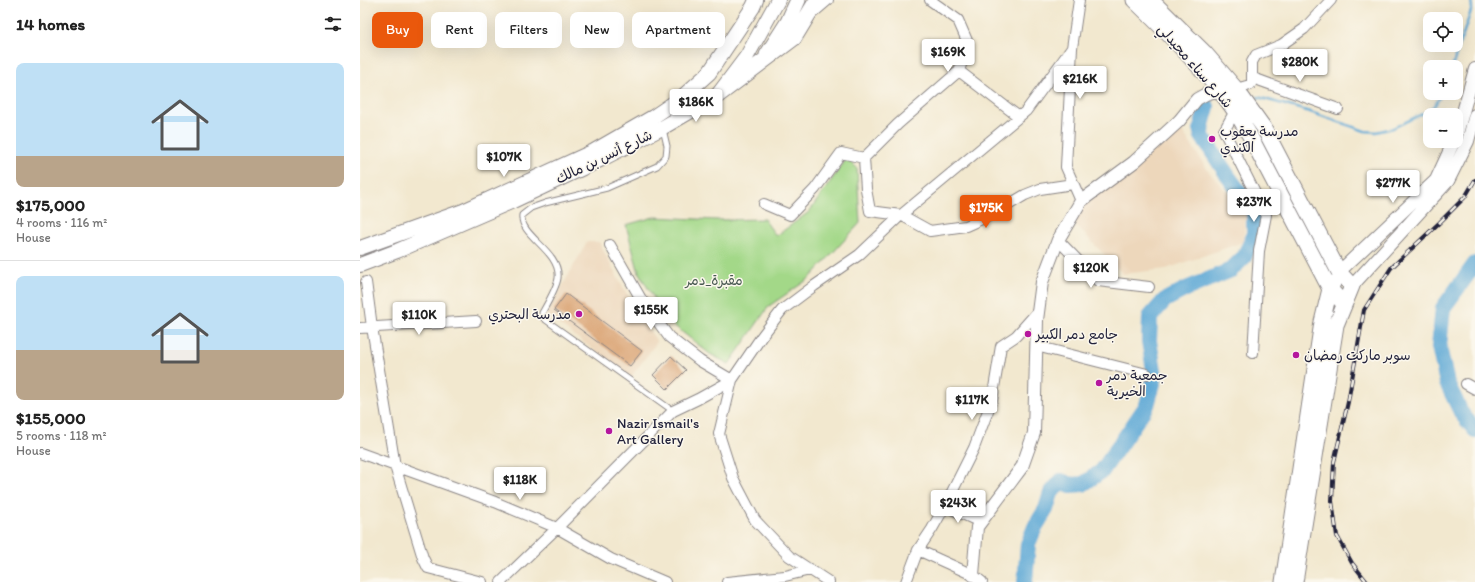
<!DOCTYPE html>
<html lang="en">
<head>
<meta charset="utf-8">
<style>
	:root { --surface:#fff; --page:#f6f6f6; --text:#222; --muted:#767676; --line:#e0e0e0; --accent:#ea580c }
	body { margin:0; font-family:Itim,"Playpen Sans Arabic",sans-serif; background:var(--page); color:var(--text); height:100vh; display:flex; flex-direction:column; font-size:15px; white-space:nowrap }
	* { box-sizing:border-box; margin:0 }
	p { font-size:13px; color:var(--muted) }
	.icon { flex:none; width:22px; height:22px; fill:none; stroke:currentColor; stroke-width:2; stroke-linecap:round; stroke-linejoin:round }
	.map { position:relative; flex:1; overflow:hidden }
	.drawer { display:flex; flex-direction:column; background:var(--surface); width:360px }
	.drawer>* { flex:none }
	.guide { position:absolute; left:12px; top:12px; width:380px; height:36px; display:flex; gap:8px }
	.controls { position:absolute; left:1063px; top:12px; display:grid; gap:8px }
	.controls a { display:grid; place-items:center; width:40px; height:40px; border-radius:8px; background:var(--surface); box-shadow:0 4px 16px #0002; font-size:20px }
	.price { position:absolute; translate:-50% -34px; padding:0 9px; border-radius:4px; background:#fff; color:#222; font-size:13px; line-height:26px; filter:drop-shadow(0 1px 2px #0008) }
	.price::after { content:''; position:absolute; left:50%; top:24px; width:12px; height:9px; margin-left:-6px; background:inherit; clip-path:polygon(0 0,100% 0,50% 100%) }
	.price.current { background:var(--accent); color:#fff }
	ul { padding:0; list-style:none }
	li { display:grid; align-content:center; gap:8px; height:212px; padding:0 16px }
	li+li { border-top:1px solid var(--line) }
	li span { display:grid; place-items:center; height:124px; border-radius:8px; color:#555 }
	li>.icon { margin-inline-start:auto }
	span .icon { width:72px; height:72px; fill:#fffc; stroke-width:1 }
	li b { font-size:17px }
	h2 { display:flex; justify-content:space-between; align-items:center; height:48px; padding:0 16px; font-size:17px }
	.chip { padding:0 14px; border-radius:8px; background:var(--surface); box-shadow:0 4px 16px #0002; font-size:14px; line-height:36px }
	.chip.current { background:var(--accent); color:#fff }
	main { display:flex; flex:1; min-height:0 }
	.map>svg:first-child { display:block }
	.built { fill:#edd7bb }
	.green { fill:#a3d888; stroke:#627d62 }
	.lines { fill:none; stroke-linecap:round; stroke-linejoin:round }
	.stream { stroke:#5ea9d6; stroke-width:2.5 }
	.river { stroke:#5ea9d6; stroke-width:16 }
	.building { fill:#d89e6c }
	.service-casing { stroke:#8a8585; stroke-width:7 }
	.minor-casing { stroke:#8a8585; stroke-width:12 }
	.tertiary-casing { stroke:#8a8585; stroke-width:14 }
	.secondary-casing { stroke:#8a8585; stroke-width:16 }
	.primary-casing { stroke:#8a8585; stroke-width:17 }
	.service { stroke:#fff; stroke-width:5 }
	.minor { stroke:#fff; stroke-width:10 }
	.tertiary { stroke:#fff; stroke-width:12 }
	.secondary { stroke:#fff; stroke-width:14 }
	.primary { stroke:#fff; stroke-width:15 }
	.rail-casing { stroke:#22223b; stroke-width:4 }
	.rail { stroke:#fbf7ec; stroke-width:2.5; stroke-dasharray:8; stroke-linecap:butt }
	.poi-dot { fill:#b5179e; stroke:#fbf7ec; stroke-width:1.5 }
	.labels { text-anchor:middle; dominant-baseline:central; stroke-width:3; stroke-linejoin:round; paint-order:stroke }
	.street-label { font-size:14px; fill:#22223b; stroke:#fbf7ec }
	.poi-label { font-size:14px; fill:#22223b; stroke:#fbf7ec; text-anchor:start }
	.park-label { font-size:14px; fill:#495952; stroke:#fbf7ec }
</style>
</head>
<body>
<main>
<section class="drawer">
<h2>14 homes<svg class="icon" aria-label="filters" viewBox="0 0 24 24"><path d="M4 7h16M4 17h16"/><circle cx="9" cy="7" r="2"/><circle cx="15" cy="17" r="2"/></svg></h2>
<ul>
<li><span style="background:linear-gradient(#bfe0f5 75%,#b9a48a 0)"><svg class="icon" aria-label="home" viewBox="0 0 24 24"><path d="M3 11l9-7 9 7M6 9v11h12V9"/></svg></span><div><b>$175,000</b><p>4 rooms · 116 m²</p><p>House</p></div></li>
<li><span style="background:linear-gradient(#bfe0f5 60%,#b9a48a 0)"><svg class="icon" aria-label="home" viewBox="0 0 24 24"><path d="M3 11l9-7 9 7M6 9v11h12V9"/></svg></span><div><b>$155,000</b><p>5 rooms · 118 m²</p><p>House</p></div></li>
</ul>
</section>
<div class="map">
<svg width="1115" height="582" viewBox="0 0 1115 582">
	<rect width="100%" height="100%" fill="#fbf7ec"/>
	<filter id="ink" filterUnits="userSpaceOnUse"><feTurbulence type="fractalNoise" baseFrequency=".025" numOctaves="2"/><feDisplacementMap in="SourceGraphic" scale="8" xChannelSelector="R" yChannelSelector="G"/><feConvolveMatrix kernelMatrix="1 2 1 2 8 2 1 2 1" color-interpolation-filters="sRGB"/></filter>
	<filter id="wash" filterUnits="userSpaceOnUse"><feTurbulence type="fractalNoise" baseFrequency=".012" numOctaves="4" result="noise"/><feDisplacementMap in="SourceGraphic" scale="16" xChannelSelector="R" yChannelSelector="G"/><feGaussianBlur stdDeviation="0.9" result="paint"/><feColorMatrix in="noise" values="0 0 0 0 0 0 0 0 0 0 0 0 0 0 0 0 0 1.4 0 .05"/><feComposite in="paint" operator="in"/></filter>
	<g filter="url(#wash)">
		<rect width="100%" height="100%" fill="#f2e8cf"/>
		<!-- built -->
		<path class="built" d="M821,129L849,172L886,213L883,242L806,269L763,274L708,217Z
			M227,242H239L261,284L297,342L271,377L186,315Z"/>
		<!-- green -->
		<path class="green" d="M487,158L497,168L500,223L450,278L409,306L369,364L350,354L307,320L279,273L266,225L294,217L357,220L404,219L416,236L449,212Z"/>
		<g class="lines">
			<!-- stream -->
			<path class="stream" d="M1092,67L1112,8L1111,0
				M898,97L950,112L1005,131L1016,132L1033,128L1066,112L1075,105L1082,93"/>
			<!-- river -->
			<path class="river" d="M1115,264L1083,308L1079,347L1087,383L1102,414L1115,430
				M665,582L668,544L675,527L686,509L691,493L701,481L711,485L723,484L742,471L787,405L795,376L789,341L790,317L805,300L826,289L871,270L884,257L894,236V212L870,179L842,136L841,128L847,107"/>
		</g>
		<g id="blocks">
			<!-- building -->
			<path class="building" d="M206,294L282,351L270,366L194,310Z
				M311,356L326,370L307,389L293,375Z"/>
		</g>
	</g>
	<g filter="url(#ink)">
		<use href="#blocks" fill-opacity="0" stroke="#8a8585" stroke-width="1"/>
		<g class="lines">
			<defs>
				<path id="service" d="M303,129L307,146L306,156L297,166L247,188L185,203L171,208L162,215C159,236 201,251 198,278C197,287 187,304 182,313L183,318L313,411"/>
				<path id="minor" d="M570,0L598,20L608,43L599,71L659,117
					M719,0L712,48L706,167L721,201
					M454,12L468,0
					M893,78L978,109
					M876,89L890,85L892,82V62L896,55L921,45L944,29L971,0
					M875,111L864,131L906,215L899,251L893,353
					M504,158L538,124L599,71
					M404,204L430,215L455,189L481,153L504,158L506,189L510,211L541,215L570,231L606,226L633,214L665,195L680,189L713,184
					M698,240L738,281L789,287
					M250,245L281,299L309,337L340,361L372,380L359,434L373,478L395,520L429,556L469,582
					M6,282L12,327L35,466L63,558L68,568L122,582
					M0,328L116,321
					M676,346L787,374
					M1106,384L1115,389
					M0,453L135,502L197,528L251,559L305,582
					M585,506L620,522
					M558,550L613,575L622,582
					M141,582L197,528L313,411L338,399L372,380L402,336L422,310L454,286L499,255L541,215L666,111L712,48
					M367,582L425,576L450,570
					M546,582L558,550L572,529L585,506L614,448L632,400L641,346L656,336L679,310"/>
				<path id="tertiary" d="M1096,137L1115,69
					M979,272L1076,180L1094,141
					M992,286L1088,181L1108,141L1115,115
					M613,575L617,527L662,467L674,433L677,320L682,282L698,240L721,201L774,162L819,121L837,99L846,94L856,91L863,95L866,93"/>
				<path id="secondary" d="M0,248L103,211L234,151L293,117L321,98L349,73L393,7L396,0
					M0,265L37,251L153,201L242,159L300,129L357,96L387,56L418,0"/>
				<path id="primary" d="M774,0C805,30 836,61 863,95C873,107 881,120 889,134L970,289L984,304
					M791,0L844,52L876,89L904,128L979,272L992,286L976,325L935,582
					M407,55L428,22L438,0
					M357,96L434,38L457,0
					M923,582L962,322L970,289L973,283"/>
			</defs>
			<!-- service casing -->
			<use href="#service" class="service-casing"/>
			<!-- minor casing -->
			<use href="#minor" class="minor-casing"/>
			<!-- tertiary casing -->
			<use href="#tertiary" class="tertiary-casing"/>
			<!-- secondary casing -->
			<use href="#secondary" class="secondary-casing"/>
			<!-- primary casing -->
			<use href="#primary" class="primary-casing"/>
			<!-- service -->
			<use href="#service" class="service"/>
			<!-- minor -->
			<use href="#minor" class="minor"/>
			<!-- tertiary -->
			<use href="#tertiary" class="tertiary"/>
			<!-- secondary -->
			<use href="#secondary" class="secondary"/>
			<!-- primary -->
			<use href="#primary" class="primary"/>
			<defs>
				<path id="rail" d="M1007,582L992,563L977,536L972,501L974,462L988,402L1004,310L1031,268L1079,223L1105,197L1115,180"/>
			</defs>
			<!-- rail casing -->
			<use href="#rail" class="rail-casing"/>
			<!-- rail -->
			<use href="#rail" class="rail"/>
		</g>
	</g>
	<!-- markers -->
	<g class="poi-dot">
		<circle cx="852" cy="139" r="4"/>
		<circle cx="219" cy="314" r="4"/>
		<circle cx="668" cy="334" r="4"/>
		<circle cx="936" cy="355" r="4"/>
		<circle cx="739" cy="383" r="4"/>
		<circle cx="249" cy="431" r="4"/>
	</g>
	<g class="labels">
		<!-- street labels -->
		<g class="street-label">
			<text transform="translate(835 66) rotate(49)">شارع سناء محيدلي</text>
			<text transform="translate(244 157) rotate(-26)">شارع أنس بن مالك</text>
		</g>
		<!-- poi labels -->
		<g class="poi-label">
			<text x="860" y="131">مدرسة يعقوب<tspan x="860" dy="16">الكندي</tspan></text>
			<text x="211" y="314" text-anchor="end">مدرسة البحتري</text>
			<text x="676" y="334">جامع دمر الكبير</text>
			<text x="944" y="355">سوبر ماركت رمضان</text>
			<text x="747" y="375">جمعية دمر<tspan x="747" dy="16">الخيرية</tspan></text>
			<text x="257" y="423">Nazir Ismail's<tspan x="257" dy="16">Art Gallery</tspan></text>
		</g>
		<!-- park labels -->
		<g class="park-label">
			<text x="354" y="280">مقبرة_دمر</text>
		</g>
	</g>
</svg>
<div class="controls">
<a><svg class="icon" aria-label="locate" viewBox="0 0 24 24"><circle cx="12" cy="12" r="6"/><path d="M12 2v4M12 18v4M2 12h4M18 12h4"/></svg></a>
<a>+</a>
<a>−</a>
</div>
<b class="price" style="left:588px;top:73px">$169K</b>
<b class="price" style="left:940px;top:83px">$280K</b>
<b class="price" style="left:720px;top:100px">$216K</b>
<b class="price" style="left:336px;top:123px">$186K</b>
<b class="price" style="left:144px;top:178px">$107K</b>
<b class="price" style="left:1033px;top:204px">$277K</b>
<b class="price" style="left:894px;top:223px">$237K</b>
<b class="price current" style="left:626px;top:229px">$175K</b>
<b class="price" style="left:731px;top:289px">$120K</b>
<b class="price" style="left:291px;top:331px">$155K</b>
<b class="price" style="left:59px;top:336px">$110K</b>
<b class="price" style="left:612px;top:421px">$117K</b>
<b class="price" style="left:160px;top:501px">$118K</b>
<b class="price" style="left:598px;top:524px">$243K</b>
<div class="guide">
<a class="chip current">Buy</a>
<a class="chip">Rent</a>
<a class="chip">Filters</a>
<a class="chip">New</a>
<a class="chip">Apartment</a>
</div>
</div>
</main>
</body>
</html>
